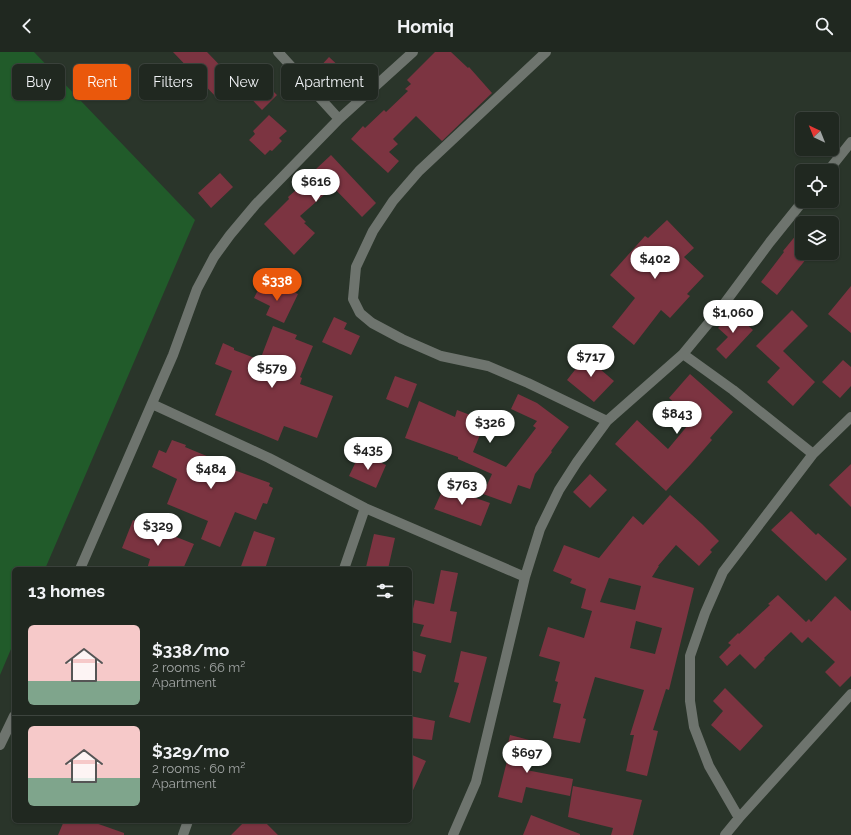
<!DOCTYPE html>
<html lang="en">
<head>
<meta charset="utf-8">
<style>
	:root { --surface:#202820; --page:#2d342d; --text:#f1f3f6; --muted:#a2a6a5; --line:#3d443e; --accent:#ea580c }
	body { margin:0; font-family:Raleway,sans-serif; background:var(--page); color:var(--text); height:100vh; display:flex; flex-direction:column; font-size:15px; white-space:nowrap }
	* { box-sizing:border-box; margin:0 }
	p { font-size:13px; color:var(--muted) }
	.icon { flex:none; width:22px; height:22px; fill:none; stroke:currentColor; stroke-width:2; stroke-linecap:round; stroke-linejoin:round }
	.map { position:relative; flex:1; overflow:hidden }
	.side { position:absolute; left:12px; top:515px; width:400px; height:256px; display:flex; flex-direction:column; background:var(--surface); border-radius:6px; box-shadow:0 1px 3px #0004,0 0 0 1px var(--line) }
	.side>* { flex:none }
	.guide { position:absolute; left:12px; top:12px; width:400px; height:36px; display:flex; gap:8px }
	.needle { width:26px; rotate:317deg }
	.buttons { position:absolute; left:795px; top:60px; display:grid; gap:8px }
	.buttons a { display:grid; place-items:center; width:44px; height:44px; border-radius:6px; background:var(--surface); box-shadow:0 1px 3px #0004,0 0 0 1px var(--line); font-size:20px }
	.price { position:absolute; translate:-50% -34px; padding:0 9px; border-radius:14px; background:#fff; color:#222; font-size:13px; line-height:26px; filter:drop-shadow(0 1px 2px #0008) }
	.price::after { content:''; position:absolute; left:50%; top:24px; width:12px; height:9px; margin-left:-6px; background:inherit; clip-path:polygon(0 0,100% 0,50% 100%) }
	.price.selected { background:var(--accent); color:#fff }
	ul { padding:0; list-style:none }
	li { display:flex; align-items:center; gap:12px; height:100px; padding:0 16px }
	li+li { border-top:1px solid var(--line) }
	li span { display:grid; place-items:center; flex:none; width:112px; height:80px; border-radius:6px; color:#555 }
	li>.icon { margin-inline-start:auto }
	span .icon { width:48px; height:48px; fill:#fffc; stroke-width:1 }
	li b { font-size:17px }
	h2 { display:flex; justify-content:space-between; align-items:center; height:48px; padding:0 16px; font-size:17px }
	.chip { padding:0 14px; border-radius:6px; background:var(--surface); box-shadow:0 1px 3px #0004,0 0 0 1px var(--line); font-size:14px; line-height:36px }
	.chip.selected { background:var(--accent); color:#fff }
	header { display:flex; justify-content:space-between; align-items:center; height:52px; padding:0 16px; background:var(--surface); font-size:18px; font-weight:700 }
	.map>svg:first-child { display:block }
	.green { fill:#215b2a }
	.building { fill:#7c3441; fill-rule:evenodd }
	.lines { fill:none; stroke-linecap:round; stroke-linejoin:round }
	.minor { stroke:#6e746e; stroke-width:10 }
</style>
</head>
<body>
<header><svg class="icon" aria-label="back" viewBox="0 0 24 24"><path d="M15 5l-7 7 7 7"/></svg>Homiq<svg class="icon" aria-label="search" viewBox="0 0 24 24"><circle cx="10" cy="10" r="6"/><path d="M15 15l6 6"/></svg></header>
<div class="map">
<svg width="851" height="783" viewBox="0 0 851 783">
	<rect width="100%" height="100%" fill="#2a352a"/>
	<!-- green -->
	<path class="green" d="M0,0H34L195,168L45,517H14V590L0,623Z"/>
	<!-- building -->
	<path class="building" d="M173,0H207L235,29L217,46Z
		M435,0H451L468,16L469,15L492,41L442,89L416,64L393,87L398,92L389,100L399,109L388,121L351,87L363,74L365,76L384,58L386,60L408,39L405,37L411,32L407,28Z
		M329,5L343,18L332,31L317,18Z
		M258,17L270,30L267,33L277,43L262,58L240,35Z
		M269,63L287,79L279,86L282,89L272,99L270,98L265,103L249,88L255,82L253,79Z
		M331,103L376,151L362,165L333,135L300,164L306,170L304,171L315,181L294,203L264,172L289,147L288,145L318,119L316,117Z
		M220,121L233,135L211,156L198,141Z
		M667,168L694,196L684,205L704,224L687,242L690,244L670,266L661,258L634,293L612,275L635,246L610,223L645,184L648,186Z
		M802,176V201H811L777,243L761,230L784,200L783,199Z
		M260,234L277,242L280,234L298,242L284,271L266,263L270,254L254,246Z
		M851,234V281L828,262Z
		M792,258L808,274L783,299L815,330L793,354L767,330L780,316L756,294Z
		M733,260L753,278L726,307L716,297L728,285L718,276Z
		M334,265L347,271L344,277L360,284L351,303L322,290Z
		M273,274L297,283L295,287L313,294L300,325L302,326L300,332L333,344L317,386L284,374L278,389L215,363L232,319L215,312L223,291L234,296V298L260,308Z
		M589,300L603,313L600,317L614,329L594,350L567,328Z
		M843,308L851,315V334L840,346L822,330Z
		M690,322L733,360L710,386L712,388L691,412L666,439L615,392L637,368L668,397L693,367L669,346Z
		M395,324L417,332L408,356L386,347Z
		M518,342L537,351L569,375L551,399L552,400L535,422L530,437L518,433L511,452L483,442L492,422L458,407V405L405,386L419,349L455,365L457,358L478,366L476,370L484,373L473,400L506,415L536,376L533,374L537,369L511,357Z
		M172,388L186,393L185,395L221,410L220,413L270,431L269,434L273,436L267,452L263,451L256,468L235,460L220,495L201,487L208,469L167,452L177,427L152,415L159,398L166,401Z
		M360,401L386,413L376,436L349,424Z
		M851,412V455L829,433Z
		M590,422L607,438L590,456L573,440Z
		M444,435L490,451L481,474L434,457Z
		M670,443L702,472L719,489L710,498L712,500L699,514L676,493L658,514H659L652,525L694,536L669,638L666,637L653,678L658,679L647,724L626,719L634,683H630L644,638L595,625L583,666L586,667L580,691L553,686L561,652L553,650L558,630L555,629L560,610L539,604L548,575L584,586L592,559L581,556L586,537L570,531L572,527L553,519L564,493L599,506L633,464L643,473ZM609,526L641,534L635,558L600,550ZM636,569L662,576L655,602L630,596Z
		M791,459L816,483L818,481L847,507L826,529L771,478Z
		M133,468L194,492L183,517H147L150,507L122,496Z
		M254,479L275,486L265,517H240Z
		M374,482L395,486L388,517H373L366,515Z
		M441,518L458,521L450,559L457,560L451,591L420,584L424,573L410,570L415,548L434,552Z
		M778,543L806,570L809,567L811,570L835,544L851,559V624L840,635L825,620L835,610L808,585L802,591L791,580L764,606L765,607L755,617L740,602L727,614L719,605L731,593L728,591L738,581L739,582L770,553L768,552Z
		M410,598L426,603L421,621L410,618Z
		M461,599L487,605L470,671L449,665L459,631L454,630Z
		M725,636L763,674L740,699L711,673L723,659L713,649Z
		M410,664L435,669L432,688L410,686Z
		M510,683L533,689L526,718L573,727L570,744L526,735L522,751L498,745L507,709L504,708Z
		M410,702L426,709L410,745Z
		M573,734L642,748L633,783H611L613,776L568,765Z
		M531,763L580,782V783H523Z
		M64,769H90L124,781V783H58Z
		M245,769H264L278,783H231Z"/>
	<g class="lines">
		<!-- minor -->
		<path class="minor" d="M278,0L339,67
			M546,0L419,119L393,149L373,179L356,215L353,247L360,261L372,271L402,287L441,304L488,314L528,331L607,369
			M828,119L851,90
			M683,302L733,338L813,402
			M152,352L269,406L365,456L525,525
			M80,517L173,303L197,237L214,205L230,183L256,152L339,67L413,0
			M344,517L365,456
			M0,693L14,664
			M739,766L709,714L694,675L690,649V604L705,561L723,520L813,402L851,365
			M183,783L188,769
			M453,783L476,730L525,525L540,477L559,438L577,410L607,369L683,302L721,256L770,190L803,149
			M725,783L739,766L851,642"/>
	</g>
</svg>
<div class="buttons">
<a><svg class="needle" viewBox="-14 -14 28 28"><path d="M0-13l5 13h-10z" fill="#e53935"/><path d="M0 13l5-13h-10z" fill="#a2a6a5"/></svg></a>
<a><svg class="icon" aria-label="locate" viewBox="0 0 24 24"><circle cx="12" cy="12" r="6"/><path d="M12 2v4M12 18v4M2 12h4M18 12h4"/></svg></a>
<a><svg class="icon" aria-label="layers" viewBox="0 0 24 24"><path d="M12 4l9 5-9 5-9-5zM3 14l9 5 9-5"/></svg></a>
</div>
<b class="price" style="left:316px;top:151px">$616</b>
<b class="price" style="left:655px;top:228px">$402</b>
<b class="price selected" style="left:277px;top:250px">$338</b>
<b class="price" style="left:733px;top:282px">$1,060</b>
<b class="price" style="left:591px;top:326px">$717</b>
<b class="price" style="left:272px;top:337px">$579</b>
<b class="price" style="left:677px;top:383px">$843</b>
<b class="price" style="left:490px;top:392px">$326</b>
<b class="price" style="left:368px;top:419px">$435</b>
<b class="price" style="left:211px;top:438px">$484</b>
<b class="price" style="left:462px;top:454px">$763</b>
<b class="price" style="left:158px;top:495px">$329</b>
<b class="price" style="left:527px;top:722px">$697</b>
<div class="guide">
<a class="chip">Buy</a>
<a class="chip selected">Rent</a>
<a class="chip">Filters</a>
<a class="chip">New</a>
<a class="chip">Apartment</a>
</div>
<section class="side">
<h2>13 homes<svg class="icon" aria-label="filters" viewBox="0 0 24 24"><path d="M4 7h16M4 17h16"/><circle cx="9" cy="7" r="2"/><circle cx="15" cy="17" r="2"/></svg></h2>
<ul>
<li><span style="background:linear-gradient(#f6c9c9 70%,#7fa58c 0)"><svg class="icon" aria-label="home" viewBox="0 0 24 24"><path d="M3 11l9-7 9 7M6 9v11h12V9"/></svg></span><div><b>$338/mo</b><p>2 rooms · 66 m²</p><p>Apartment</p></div></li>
<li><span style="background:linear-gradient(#f6c9c9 65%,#7fa58c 0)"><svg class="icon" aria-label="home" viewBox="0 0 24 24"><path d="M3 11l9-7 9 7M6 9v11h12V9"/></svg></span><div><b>$329/mo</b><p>2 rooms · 60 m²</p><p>Apartment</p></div></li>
</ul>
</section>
</div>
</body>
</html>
